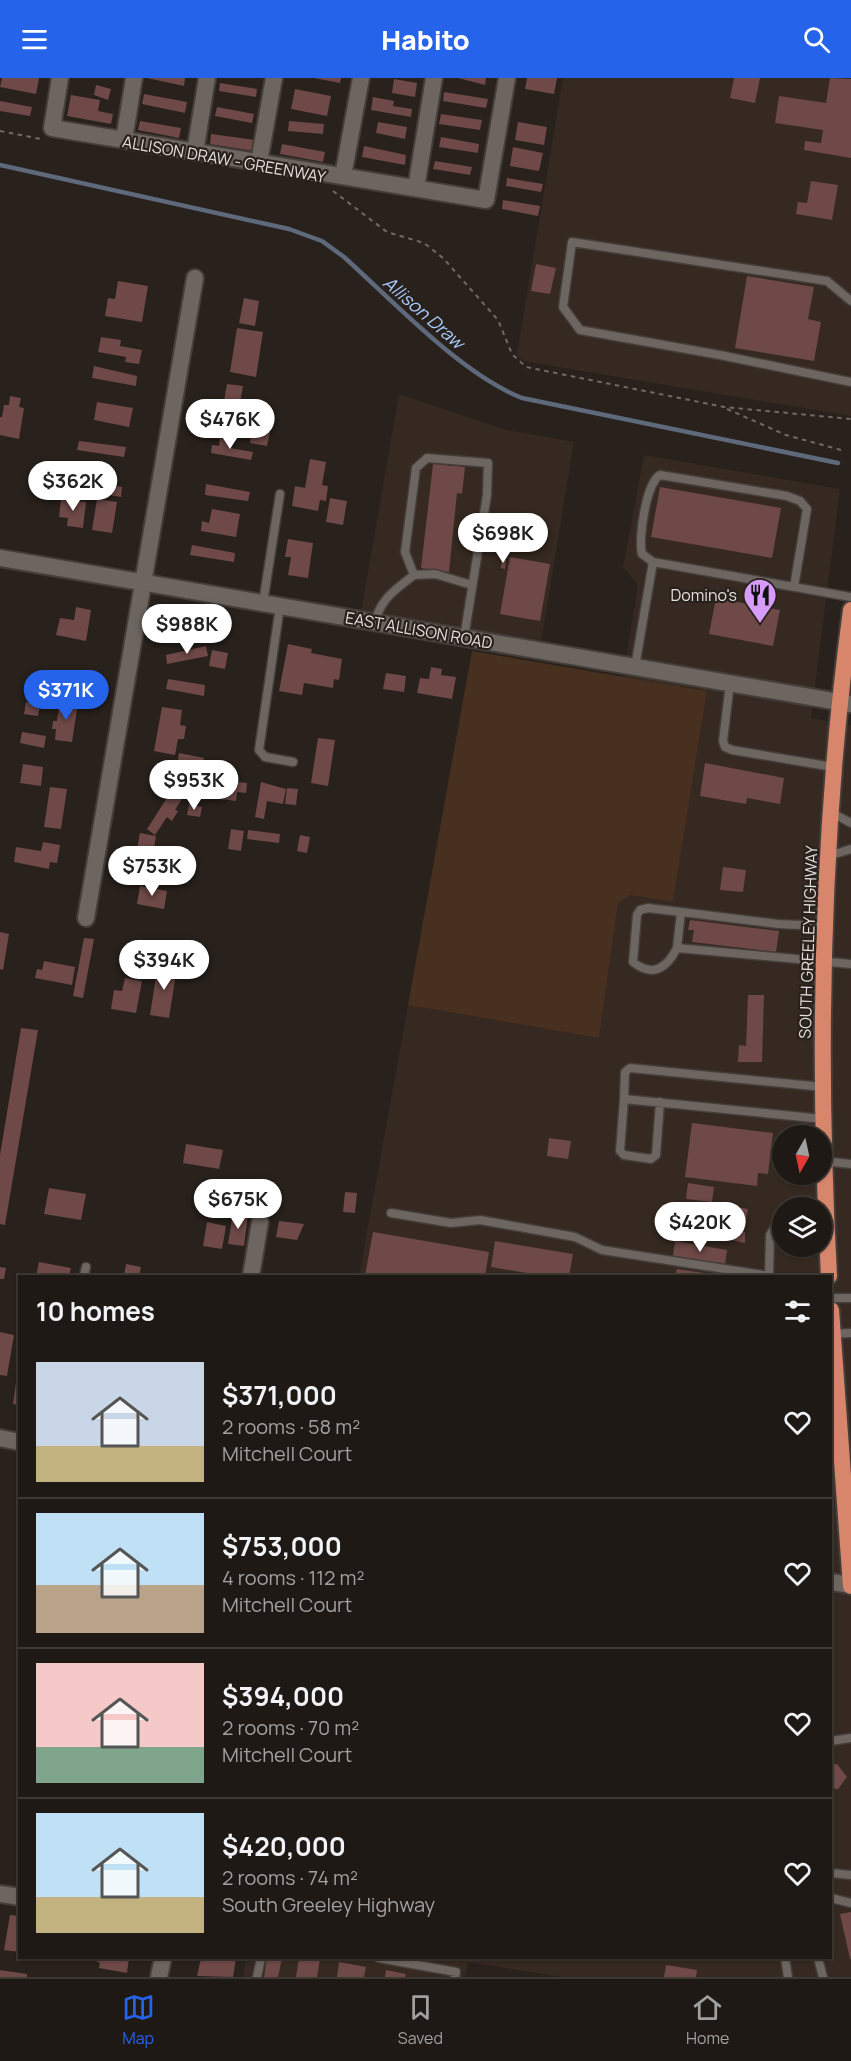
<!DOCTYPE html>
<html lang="en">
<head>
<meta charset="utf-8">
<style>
	:root { --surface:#1e1915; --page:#26221e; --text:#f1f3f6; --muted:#a1a0a0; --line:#3c3834; --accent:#2563eb }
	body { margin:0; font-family:Manrope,sans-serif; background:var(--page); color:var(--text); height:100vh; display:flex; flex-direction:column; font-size:22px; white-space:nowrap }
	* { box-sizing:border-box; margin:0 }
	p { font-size:20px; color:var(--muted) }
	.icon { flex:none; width:33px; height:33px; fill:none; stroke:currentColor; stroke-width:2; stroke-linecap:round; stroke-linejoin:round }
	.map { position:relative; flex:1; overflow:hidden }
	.panel { position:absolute; left:18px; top:1197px; width:814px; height:684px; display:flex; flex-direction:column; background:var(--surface); border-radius:0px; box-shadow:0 2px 4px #0004,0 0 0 2px var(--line) }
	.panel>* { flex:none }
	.needle { width:39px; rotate:189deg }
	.fabs { position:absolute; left:772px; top:1047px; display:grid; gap:12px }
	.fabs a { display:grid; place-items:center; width:60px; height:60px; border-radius:50%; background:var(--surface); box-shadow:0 2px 4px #0004,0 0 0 2px var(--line); font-size:30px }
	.price { position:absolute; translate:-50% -51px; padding:0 14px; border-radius:21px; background:#fff; color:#222; font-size:20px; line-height:39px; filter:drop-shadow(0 2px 3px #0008) }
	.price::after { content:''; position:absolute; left:50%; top:36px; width:18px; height:14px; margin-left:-9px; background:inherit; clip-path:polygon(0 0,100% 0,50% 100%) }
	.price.active { background:var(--accent); color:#fff }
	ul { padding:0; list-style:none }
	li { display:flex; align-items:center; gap:18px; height:150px; padding:0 18px }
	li+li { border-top:2px solid var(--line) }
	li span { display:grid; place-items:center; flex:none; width:168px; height:120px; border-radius:0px; color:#555 }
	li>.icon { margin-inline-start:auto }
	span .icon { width:72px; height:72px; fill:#fffc; stroke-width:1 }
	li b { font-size:26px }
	h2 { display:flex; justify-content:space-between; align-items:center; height:72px; padding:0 18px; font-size:26px }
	header { display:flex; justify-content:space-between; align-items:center; height:78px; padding:0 18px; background:var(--accent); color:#fff; font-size:27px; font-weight:800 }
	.tab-bar { display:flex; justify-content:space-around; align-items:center; height:84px; border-top:2px solid var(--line); background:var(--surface); font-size:16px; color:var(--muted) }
	.tab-bar a { display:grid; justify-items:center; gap:3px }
	.tab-bar .active { color:var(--accent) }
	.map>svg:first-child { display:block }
	.built { fill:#362921; fill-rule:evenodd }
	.green { fill:#483021 }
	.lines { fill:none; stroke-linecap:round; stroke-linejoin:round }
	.stream { stroke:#5e697b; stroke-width:4.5 }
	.building { fill:#6e4947 }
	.service-casing { stroke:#443d3a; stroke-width:11 }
	.minor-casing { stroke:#443d3a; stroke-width:20 }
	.tertiary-casing { stroke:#443d3a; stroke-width:20 }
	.trunk-casing { stroke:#443d3a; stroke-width:20 }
	.path { stroke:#706a65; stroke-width:2; stroke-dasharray:4.5 4.5; stroke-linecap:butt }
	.service { stroke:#6d655f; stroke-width:8 }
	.minor { stroke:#6d655f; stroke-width:16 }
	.tertiary { stroke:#6d655f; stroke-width:16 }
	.trunk { stroke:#d8866b; stroke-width:16 }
	.labels { text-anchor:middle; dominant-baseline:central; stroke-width:4.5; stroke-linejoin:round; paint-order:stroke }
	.street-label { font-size:16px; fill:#e4dfdc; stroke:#28211c }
	.poi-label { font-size:16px; fill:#e4dfdc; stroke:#28211c; text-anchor:end }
	.water-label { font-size:18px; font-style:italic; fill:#a7cafd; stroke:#28211c }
</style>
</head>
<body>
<header><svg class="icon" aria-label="menu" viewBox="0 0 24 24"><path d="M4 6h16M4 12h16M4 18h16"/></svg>Habito<svg class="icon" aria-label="search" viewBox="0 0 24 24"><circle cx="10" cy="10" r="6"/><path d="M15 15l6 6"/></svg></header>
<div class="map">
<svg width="851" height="1899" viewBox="0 0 851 1899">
	<rect width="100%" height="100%" fill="#28211c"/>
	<!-- built -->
	<path class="built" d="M563,0H851V338L523,283L517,276Z
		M399,316L503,351L574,364L541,565L361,534Z
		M644,377L840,411L811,640L851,647V1899H562L468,1884L465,1899H243L246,1880H445L468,1883L469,1880H831V1198H359L408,927L599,960L618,825L631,817L673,824L707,613L623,599L638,507L623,489ZM783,1058H822V1096H783ZM783,1130H822V1168H783Z"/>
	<!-- green -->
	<path class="green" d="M472,573L707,613L673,824L631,817L618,825L599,960L408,927Z"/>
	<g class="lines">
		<!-- stream -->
		<path class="stream" d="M0,87L289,151L322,163L344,179C394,224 461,296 522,320L838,385"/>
	</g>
	<!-- building -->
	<path class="building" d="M2,0H39L36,16L0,9Z
		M147,0H185L184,8Z
		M314,0H341L340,5Z
		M458,0H486L485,7Z
		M527,0H557L554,16L525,11Z
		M734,0H760L755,25L730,20Z
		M830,0L851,1V80L804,72L805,63L821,65L823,52L775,45L779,18L826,25Z
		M394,1L417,5L415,19L392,15Z
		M220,5L257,11L256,19L219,13Z
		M96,7L111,11L108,22L94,17Z
		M295,11L331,18L327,38L291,31Z
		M444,14L488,21L486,30L443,23Z
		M144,16L187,24L185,35L142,26Z
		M71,17L100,22L98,33L113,36L111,46L67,38Z
		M373,19L394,23L393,28L412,31L411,39L371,32Z
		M0,23L32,29L30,38L0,33Z
		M217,29L254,36L252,45L215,38Z
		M441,36L482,42L480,52L439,46Z
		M140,43L181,50L179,60L138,52Z
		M289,43L324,46L323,56L288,53Z
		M378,44L407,49L405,61L376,55Z
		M518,44L547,49L544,67L515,62Z
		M211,56L255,62L254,73L210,66Z
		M441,59L479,66L478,75L439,69Z
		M282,66L325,74L323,84L280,76Z
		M364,68L406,77L405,87L362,79Z
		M513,69L543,75L539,93L510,88Z
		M435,83L472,89L470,97L433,91Z
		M507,100L543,106L541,114L506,108Z
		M811,103L838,107L832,142L796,136L798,124L807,125Z
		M503,122L540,128L538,138L502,131Z
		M536,186L556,190L550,216L531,213Z
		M747,198L814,209L808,241L821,244L814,283L735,270Z
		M118,203L148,208L142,244L105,238L108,220L115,221Z
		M244,220L259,223L255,248L239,245Z
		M237,250L263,254L256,299L230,294Z
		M101,259L121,262L120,268L142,272L139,286L125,284L126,279L98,274Z
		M94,288L137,298L136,308L92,300Z
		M227,306L243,308L240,325L224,323Z
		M10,318L21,320L19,329L24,330L19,361L0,357V339H2L4,327H9Z
		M97,324L133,330L129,349L94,342Z
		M220,328L264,335L262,345L219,337Z
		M252,351L270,354L267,368L250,365Z
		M220,360L231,362L230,370L253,374L251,382L211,375L212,367L219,368Z
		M79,363L126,369L124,379L77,372Z
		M310,381L326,384L322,407L328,408L326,423L320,422L318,433L292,428L295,408L305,410Z
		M433,386L465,389L462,416L457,415L449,494L421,490Z
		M73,400L122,409L121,419L71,411Z
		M206,406L250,414L248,423L205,417Z
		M660,409L781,430L772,480L651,459Z
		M330,420L347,423L343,447L326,444Z
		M61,421L86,424L83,450L67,448L68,440L59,439Z
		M97,421L117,424L112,455L92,452Z
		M212,431L240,436L236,459L201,453L202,443L209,445Z
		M288,461L313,465L308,500L288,497L291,479H285Z
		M192,467L235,475L234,484L190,477Z
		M510,479L550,486L540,543L500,536Z
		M502,481L506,482L505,491L501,490Z
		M716,520L780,532L773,568L709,556Z
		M76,529L91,532L86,563L56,557L60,540L74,542Z
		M288,566L312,571L311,575L342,581L339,602L334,601L333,610L304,605L302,617L279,613Z
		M206,568L208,578L167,586L166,577Z
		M212,572L228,575L225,591L209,588Z
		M431,589L442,591L441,597L456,599L452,621L417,615L420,600L429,601Z
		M386,595L406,598L404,614L383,611Z
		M168,601L205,607L204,618L166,611Z
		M60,622L78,625L72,664L55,662L56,651H52L53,643H57Z
		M26,624L40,627L38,638L24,636Z
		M162,629L182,632L180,647L186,648L184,661H178L175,677L154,673Z
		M22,654L46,658L44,670L20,665Z
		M318,660L335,662L328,708L311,705Z
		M179,675L204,680L200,698L176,693Z
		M705,685L784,700L780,726L747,720L746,726L700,718Z
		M23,686L43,689L41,708L20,705Z
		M222,702L247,705L246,715L237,714L236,723L220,721Z
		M261,704L286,711L283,726L267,723L264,741L255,739Z
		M50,709L67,711L61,751L44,749Z
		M287,710L298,711L296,727L285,726Z
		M172,712L183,719L175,732L178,733L172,743L167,739L155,757L147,751Z
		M189,726L202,729L200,739L187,737Z
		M231,751L244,753L241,773L228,771Z
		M248,752L280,756L279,765L247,761Z
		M140,755L156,758L153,775L137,772Z
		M300,757L310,759L307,775L297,773Z
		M43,764L60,767L57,785L50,784L49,791L14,784L16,769L41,773Z
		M134,781L159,786L160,782L171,784L170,790L184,793L183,801L132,791Z
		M723,789L746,792L743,814L720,812Z
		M140,808L167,813L164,831L137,826Z
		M690,842L779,853L776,874L692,864L694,852H688Z
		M0,854L9,856L3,892L0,891Z
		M84,860L94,861L83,920L73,918Z
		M44,883L75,889L72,907L35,900L37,891L42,892Z
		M158,886L177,889L169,940L150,937Z
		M125,900L142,903L136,935L111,931L114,912L122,913Z
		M748,917H764L762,984H738L739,967L746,968Z
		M21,950L38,952L5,1147L0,1146V1077Z
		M692,1045L773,1055L768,1096L758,1095L757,1108L685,1099Z
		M549,1060L571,1063L568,1081L547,1078Z
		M186,1066L223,1072L219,1091L183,1085Z
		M688,1105L714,1109L712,1124L686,1121Z
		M49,1110L86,1116L81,1142L44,1136Z
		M345,1114L357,1115L355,1135L343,1134Z
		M714,1125L748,1131L745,1146L711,1140Z
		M233,1135L248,1137L244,1168L228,1166Z
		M712,1142L728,1145L725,1158L709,1155Z
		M279,1143L304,1146L297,1162L276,1159Z
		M207,1144L226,1148L222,1171L203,1168Z
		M729,1150L745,1154V1165L726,1161Z
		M373,1154L489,1174L485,1198H365Z
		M495,1163L573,1176L569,1198H545L491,1189Z
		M675,1163L727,1172L725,1187L673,1178Z
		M39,1184L71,1190L69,1198H36Z
		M126,1186L141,1189L139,1198H124Z
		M0,1189L6,1190L4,1201H0Z
		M677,1191L718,1197V1198H675Z
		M0,1254L14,1257L7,1298L0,1297Z
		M16,1305L20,1306V1327L13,1326Z
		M837,1686L847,1699L838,1711L831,1710V1687Z
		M851,1834V1881H850L840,1836Z
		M10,1837L20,1838V1874L4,1872Z
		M96,1880H129L127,1895L99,1890L100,1885L96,1883Z
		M201,1880H236L233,1899L197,1898Z
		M267,1880H282L278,1899H264Z
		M299,1880L320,1881L317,1899H296Z
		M339,1884L366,1889L364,1899H337Z
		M666,1887L697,1892L696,1899H664Z
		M0,1892L27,1896V1899H0Z
		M386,1892L406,1896L405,1899H385Z"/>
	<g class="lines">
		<defs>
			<path id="service" d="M851,223L827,203L572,164L563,229L580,252L720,277L851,304
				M653,484L642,476C638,461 646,405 660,397L787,418L800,423L807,431L794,509
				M414,497L435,496L472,507
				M263,525L280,416
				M280,528L259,672L265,679L293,684
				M375,545C380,521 396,511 414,497L405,474L416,390L427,380L488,385L487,417L464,560
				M635,589L653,484L851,519
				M730,605L723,663L725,669L732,672L833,689
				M830,734L851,745
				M828,778L851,771
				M824,848L778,846L681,834L677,870L851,886
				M677,870C667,890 653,900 633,884L637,837L640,832L648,830L681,834
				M823,1009L630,990L625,994L624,1021L823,1041
				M624,1021L620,1073L624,1077L651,1081L656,1077L660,1024
				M823,1083L851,1086
				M391,1135L451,1145L480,1142L575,1159L602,1172L770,1198
				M84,1198L86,1189
				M769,1198L770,1157L783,1136
				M831,1220H851
				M831,1256L851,1255
				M831,1663L851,1660
				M831,1795L851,1797
				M831,1820L851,1825
				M379,1880L456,1894L455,1899
				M785,1880L788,1899
				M818,1880L823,1899
				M257,1899L261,1880"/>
			<path id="minor" d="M60,0L52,50L486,122L507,0
				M124,62L134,0
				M195,74L207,0
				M259,84L274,0
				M343,98L361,0
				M416,110L434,0
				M86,840L195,200
				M251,1198L260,1144
				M0,1360L20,1364
				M831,1504L851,1507
				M0,1816L20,1819
				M159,1899L163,1880"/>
			<path id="tertiary" d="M0,480L851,626"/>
			<path id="trunk" d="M829,1198C817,976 821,753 851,532
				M831,1232L851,1508"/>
		</defs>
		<!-- service casing -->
		<use href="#service" class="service-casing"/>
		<!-- minor casing -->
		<use href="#minor" class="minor-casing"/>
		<!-- tertiary casing -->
		<use href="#tertiary" class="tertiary-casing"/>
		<!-- trunk casing -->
		<use href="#trunk" class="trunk-casing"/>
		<!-- path -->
		<path class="path" d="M0,53L41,61
			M333,113L387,154L424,165L443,180L498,242L512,276L526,289L724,329L851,341
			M727,331L786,357L841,372"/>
		<!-- service -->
		<use href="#service" class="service"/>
		<!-- minor -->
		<use href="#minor" class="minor"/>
		<!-- tertiary -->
		<use href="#tertiary" class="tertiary"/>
		<!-- trunk -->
		<use href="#trunk" class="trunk"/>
	</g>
	<!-- icons -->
	<defs>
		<symbol id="restaurant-pin" viewBox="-11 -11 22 30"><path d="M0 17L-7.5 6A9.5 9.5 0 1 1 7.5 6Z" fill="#d79bf9" stroke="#28211c"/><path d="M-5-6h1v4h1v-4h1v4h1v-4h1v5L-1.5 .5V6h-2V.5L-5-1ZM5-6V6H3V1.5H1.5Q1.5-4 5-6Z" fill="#111"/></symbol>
	</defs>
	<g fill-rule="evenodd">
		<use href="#restaurant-pin" x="741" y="498" width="38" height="52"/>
	</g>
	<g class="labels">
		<!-- street labels -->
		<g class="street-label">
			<text transform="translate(224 81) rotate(10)">ALLISON DRAW - GREENWAY</text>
			<text transform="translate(419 552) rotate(10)">EAST ALLISON ROAD</text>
			<text transform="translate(808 864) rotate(-88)">SOUTH GREELEY HIGHWAY</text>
		</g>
		<!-- poi labels -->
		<g class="poi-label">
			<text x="737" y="517">Domino's</text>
		</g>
		<!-- water labels -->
		<g class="water-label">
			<text transform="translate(424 234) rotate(41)">Allison Draw</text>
		</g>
	</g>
</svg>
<div class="fabs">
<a><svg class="needle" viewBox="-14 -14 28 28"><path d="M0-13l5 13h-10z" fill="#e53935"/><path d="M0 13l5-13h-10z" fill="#a1a0a0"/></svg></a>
<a><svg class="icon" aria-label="layers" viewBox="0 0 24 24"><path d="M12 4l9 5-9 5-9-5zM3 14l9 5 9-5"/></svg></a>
</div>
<b class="price" style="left:230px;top:372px">$476K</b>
<b class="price" style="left:73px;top:434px">$362K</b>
<b class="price" style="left:503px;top:486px">$698K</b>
<b class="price" style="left:187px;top:577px">$988K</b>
<b class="price active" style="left:66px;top:643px">$371K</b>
<b class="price" style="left:194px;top:733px">$953K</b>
<b class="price" style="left:152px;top:819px">$753K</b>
<b class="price" style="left:164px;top:913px">$394K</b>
<b class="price" style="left:238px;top:1152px">$675K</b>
<b class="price" style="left:700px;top:1175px">$420K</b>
<section class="panel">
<h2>10 homes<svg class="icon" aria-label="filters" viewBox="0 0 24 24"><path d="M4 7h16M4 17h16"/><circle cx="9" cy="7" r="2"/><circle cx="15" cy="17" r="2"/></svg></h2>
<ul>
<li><span style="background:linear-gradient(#c9d6e8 70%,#c2b280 0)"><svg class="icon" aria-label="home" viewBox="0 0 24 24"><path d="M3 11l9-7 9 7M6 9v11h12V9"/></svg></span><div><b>$371,000</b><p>2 rooms · 58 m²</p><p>Mitchell Court</p></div><svg class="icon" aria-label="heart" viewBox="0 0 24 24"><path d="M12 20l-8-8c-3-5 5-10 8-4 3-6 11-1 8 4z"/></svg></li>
<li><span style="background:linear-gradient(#bfe0f5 60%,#b9a48a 0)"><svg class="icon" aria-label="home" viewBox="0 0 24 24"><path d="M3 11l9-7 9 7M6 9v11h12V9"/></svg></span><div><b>$753,000</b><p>4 rooms · 112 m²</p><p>Mitchell Court</p></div><svg class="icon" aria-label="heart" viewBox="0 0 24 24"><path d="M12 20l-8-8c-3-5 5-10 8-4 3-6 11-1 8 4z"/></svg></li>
<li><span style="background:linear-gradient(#f6c9c9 70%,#7fa58c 0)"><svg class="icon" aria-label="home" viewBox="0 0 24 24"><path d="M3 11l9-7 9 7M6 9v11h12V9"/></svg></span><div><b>$394,000</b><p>2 rooms · 70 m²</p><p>Mitchell Court</p></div><svg class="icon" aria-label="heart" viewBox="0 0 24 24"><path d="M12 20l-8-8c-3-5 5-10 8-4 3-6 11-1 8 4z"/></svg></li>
<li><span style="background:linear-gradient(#bfe0f5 70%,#c2b280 0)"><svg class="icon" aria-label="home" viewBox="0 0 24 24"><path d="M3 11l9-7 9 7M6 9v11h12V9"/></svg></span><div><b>$420,000</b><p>2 rooms · 74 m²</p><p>South Greeley Highway</p></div><svg class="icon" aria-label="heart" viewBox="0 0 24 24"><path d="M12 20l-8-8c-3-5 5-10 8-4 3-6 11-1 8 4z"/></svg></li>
</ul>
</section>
</div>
<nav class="tab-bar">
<a class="active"><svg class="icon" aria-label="map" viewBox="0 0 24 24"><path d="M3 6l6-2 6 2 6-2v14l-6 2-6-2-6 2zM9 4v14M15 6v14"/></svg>Map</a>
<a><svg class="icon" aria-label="saved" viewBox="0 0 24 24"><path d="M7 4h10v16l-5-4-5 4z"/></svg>Saved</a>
<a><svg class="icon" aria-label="home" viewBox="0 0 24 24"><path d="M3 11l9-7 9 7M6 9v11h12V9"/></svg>Home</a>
</nav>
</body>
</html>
